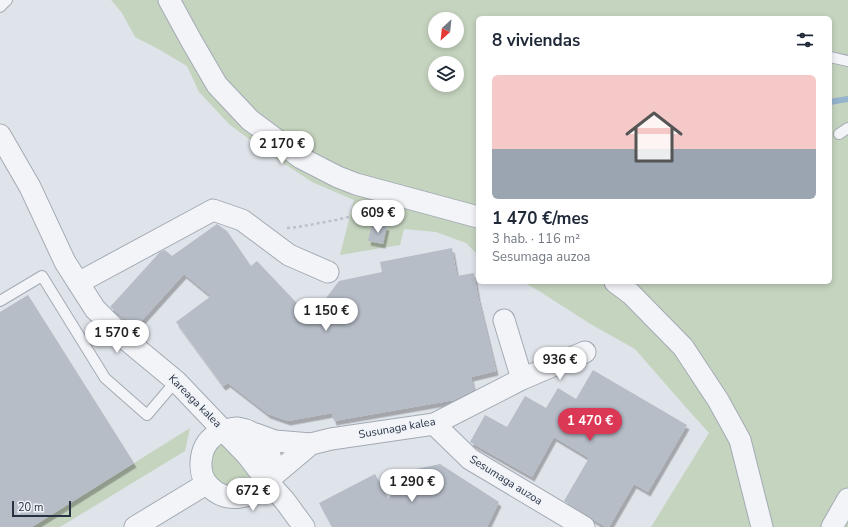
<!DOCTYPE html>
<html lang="es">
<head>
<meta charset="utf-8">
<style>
	:root { --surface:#fff; --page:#f2f2f3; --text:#1f2937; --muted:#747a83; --line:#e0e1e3; --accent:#db3856 }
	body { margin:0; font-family:"Nunito Sans",sans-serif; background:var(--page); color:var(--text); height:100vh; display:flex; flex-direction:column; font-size:15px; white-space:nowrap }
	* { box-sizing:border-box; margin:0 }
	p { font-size:13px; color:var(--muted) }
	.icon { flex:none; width:22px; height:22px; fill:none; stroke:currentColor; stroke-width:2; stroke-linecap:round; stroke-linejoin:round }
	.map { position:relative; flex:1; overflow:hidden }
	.panel { position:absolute; left:476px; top:16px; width:356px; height:268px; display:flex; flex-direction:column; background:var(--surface); border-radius:6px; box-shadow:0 2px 6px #0003 }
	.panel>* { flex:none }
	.needle { width:26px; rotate:207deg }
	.tools { position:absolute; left:428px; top:12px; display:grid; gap:8px }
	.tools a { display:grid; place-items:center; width:36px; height:36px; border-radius:50%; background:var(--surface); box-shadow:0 2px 6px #0003; font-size:20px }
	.scale { position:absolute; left:12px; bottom:10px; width:59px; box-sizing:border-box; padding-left:4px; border:2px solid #263142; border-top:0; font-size:11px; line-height:14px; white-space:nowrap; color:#263142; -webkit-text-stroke:3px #eff2f7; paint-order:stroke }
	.price { position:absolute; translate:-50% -34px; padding:0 9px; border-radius:14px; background:#fff; color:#222; font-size:13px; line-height:26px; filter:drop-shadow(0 1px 2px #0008) }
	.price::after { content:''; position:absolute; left:50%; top:24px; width:12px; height:9px; margin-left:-6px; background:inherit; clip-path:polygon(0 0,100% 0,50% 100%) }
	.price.selected { background:var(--accent); color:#fff }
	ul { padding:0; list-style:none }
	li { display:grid; align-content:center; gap:8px; height:212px; padding:0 16px }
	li+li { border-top:1px solid var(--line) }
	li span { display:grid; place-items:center; height:124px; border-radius:6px; color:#555 }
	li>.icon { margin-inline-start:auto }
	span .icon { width:72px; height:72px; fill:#fffc; stroke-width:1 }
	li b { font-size:17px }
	h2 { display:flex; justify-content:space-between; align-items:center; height:48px; padding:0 16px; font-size:17px }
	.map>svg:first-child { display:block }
	.green { fill:#c5d4bf; fill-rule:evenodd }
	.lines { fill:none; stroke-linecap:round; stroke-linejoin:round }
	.stream { stroke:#96b3cd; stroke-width:6 }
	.building { fill:#b6bdc7; filter:url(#shadow) }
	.service-casing { stroke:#a4aab4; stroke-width:12 }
	.minor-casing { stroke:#a4aab4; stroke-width:23 }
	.path { stroke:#bdc1c9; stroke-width:2.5; stroke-dasharray:3 3; stroke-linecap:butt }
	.service { stroke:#f2f4f8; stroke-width:10 }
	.minor { stroke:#f2f4f8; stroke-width:21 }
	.labels { text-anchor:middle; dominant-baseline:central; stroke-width:3; stroke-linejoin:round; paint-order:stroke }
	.street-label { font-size:11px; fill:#263142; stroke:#eff2f7 }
</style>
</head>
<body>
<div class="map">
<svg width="848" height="527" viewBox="0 0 848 527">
	<defs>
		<filter id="shadow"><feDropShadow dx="2.5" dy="4.5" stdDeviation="0" flood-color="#0004"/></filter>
	</defs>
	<rect width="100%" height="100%" fill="#dfe3ea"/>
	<!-- green -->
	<path class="green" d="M111,0H848V527H651L709,433L682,403L635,349L592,325L539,291L523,282H830V18H478V255L466,243L436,232L404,229L400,245L340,255L354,200L312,182L274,157L230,125L199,92L187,66L160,50L135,37L122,13ZM435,19H457V41H435ZM435,63H457V85H435Z
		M190,428L185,451L60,527H32Z
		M225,442L259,478C255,481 249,487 244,489C222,494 198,466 214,448C217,445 222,444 225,442Z"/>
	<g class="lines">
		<!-- stream -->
		<path class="stream" d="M830,102L848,99"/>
	</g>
	<!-- building -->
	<path class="building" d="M372,223L387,226L383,244L368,241Z
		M217,224L227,231L251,266L257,261L311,318L339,281L382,272L380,262L452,248L457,276L474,273L478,297L496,371L471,377L474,390L454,400L334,421L332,413L288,421L268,414L228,383L223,386L176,322L211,296L184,274L136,327L110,307L160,252L165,250L172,256Z
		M28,295L134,463L32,527H0V312Z
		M593,370L687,425L648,492L634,484L609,527H606L594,520L590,517L564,501L589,458L554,437L532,477L470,442L485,415L507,427L525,396L546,408L558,388L576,399Z
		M440,464L499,502L487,527H332L319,503L375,474L388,499L407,471Z"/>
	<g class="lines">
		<defs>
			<path id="service" d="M0,7L7,0
				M830,57L848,61
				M839,134L848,128
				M0,301L42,276L105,378L147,415L176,381"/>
			<path id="minor" d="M169,0L192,42L217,85L250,120L301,158L338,177L356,184L478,217
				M0,135L30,187L65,262L95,309L124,338L176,381L217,424L247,455L267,481L285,501L304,527
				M615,282L631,294L683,347L718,400L740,440L762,527
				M78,283L213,210L242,220L289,255L328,272
				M522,379L585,352
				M434,424L470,459L584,527
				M237,428C258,431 275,448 270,471C269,474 269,479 266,482C253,500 226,503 210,487C196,474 199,447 214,436C221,430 228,429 237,428Z
				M256,434L275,441L311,444L267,481
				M311,444L331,439L434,424L522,379L504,320
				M135,527L206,484
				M832,527L848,499"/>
		</defs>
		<!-- service casing -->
		<use href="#service" class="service-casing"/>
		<!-- minor casing -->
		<use href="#minor" class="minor-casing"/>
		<!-- path -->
		<path class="path" d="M287,228L298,227L336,220L374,211"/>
		<!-- service -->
		<use href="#service" class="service"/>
		<!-- minor -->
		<use href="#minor" class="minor"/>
	</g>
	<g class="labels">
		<!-- street labels -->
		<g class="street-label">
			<text transform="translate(195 401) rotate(45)">Kareaga kalea</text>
			<text transform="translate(397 428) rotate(-10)">Susunaga kalea</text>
			<text transform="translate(506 480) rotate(32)">Sesumaga auzoa</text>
		</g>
	</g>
</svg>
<div class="tools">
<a><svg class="needle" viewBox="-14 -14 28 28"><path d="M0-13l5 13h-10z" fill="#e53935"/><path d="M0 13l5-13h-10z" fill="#747a83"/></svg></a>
<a><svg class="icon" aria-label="layers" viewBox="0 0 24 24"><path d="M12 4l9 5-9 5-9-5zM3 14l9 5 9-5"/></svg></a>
</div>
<div class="scale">20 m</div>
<b class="price" style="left:282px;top:165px">2 170 €</b>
<b class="price" style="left:378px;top:234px">609 €</b>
<b class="price" style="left:326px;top:332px">1 150 €</b>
<b class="price" style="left:117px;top:354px">1 570 €</b>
<b class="price" style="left:560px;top:381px">936 €</b>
<b class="price selected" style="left:590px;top:442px">1 470 €</b>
<b class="price" style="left:412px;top:503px">1 290 €</b>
<b class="price" style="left:253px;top:512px">672 €</b>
<section class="panel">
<h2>8 viviendas<svg class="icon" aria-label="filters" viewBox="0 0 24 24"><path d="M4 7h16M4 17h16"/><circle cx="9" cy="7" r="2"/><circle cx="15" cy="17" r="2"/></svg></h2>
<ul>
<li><span style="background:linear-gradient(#f6c9c9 60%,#9aa5b1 0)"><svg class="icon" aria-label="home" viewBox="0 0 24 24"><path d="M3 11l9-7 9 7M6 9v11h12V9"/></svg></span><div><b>1 470 €/mes</b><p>3 hab. · 116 m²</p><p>Sesumaga auzoa</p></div></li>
</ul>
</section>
</div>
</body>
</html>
